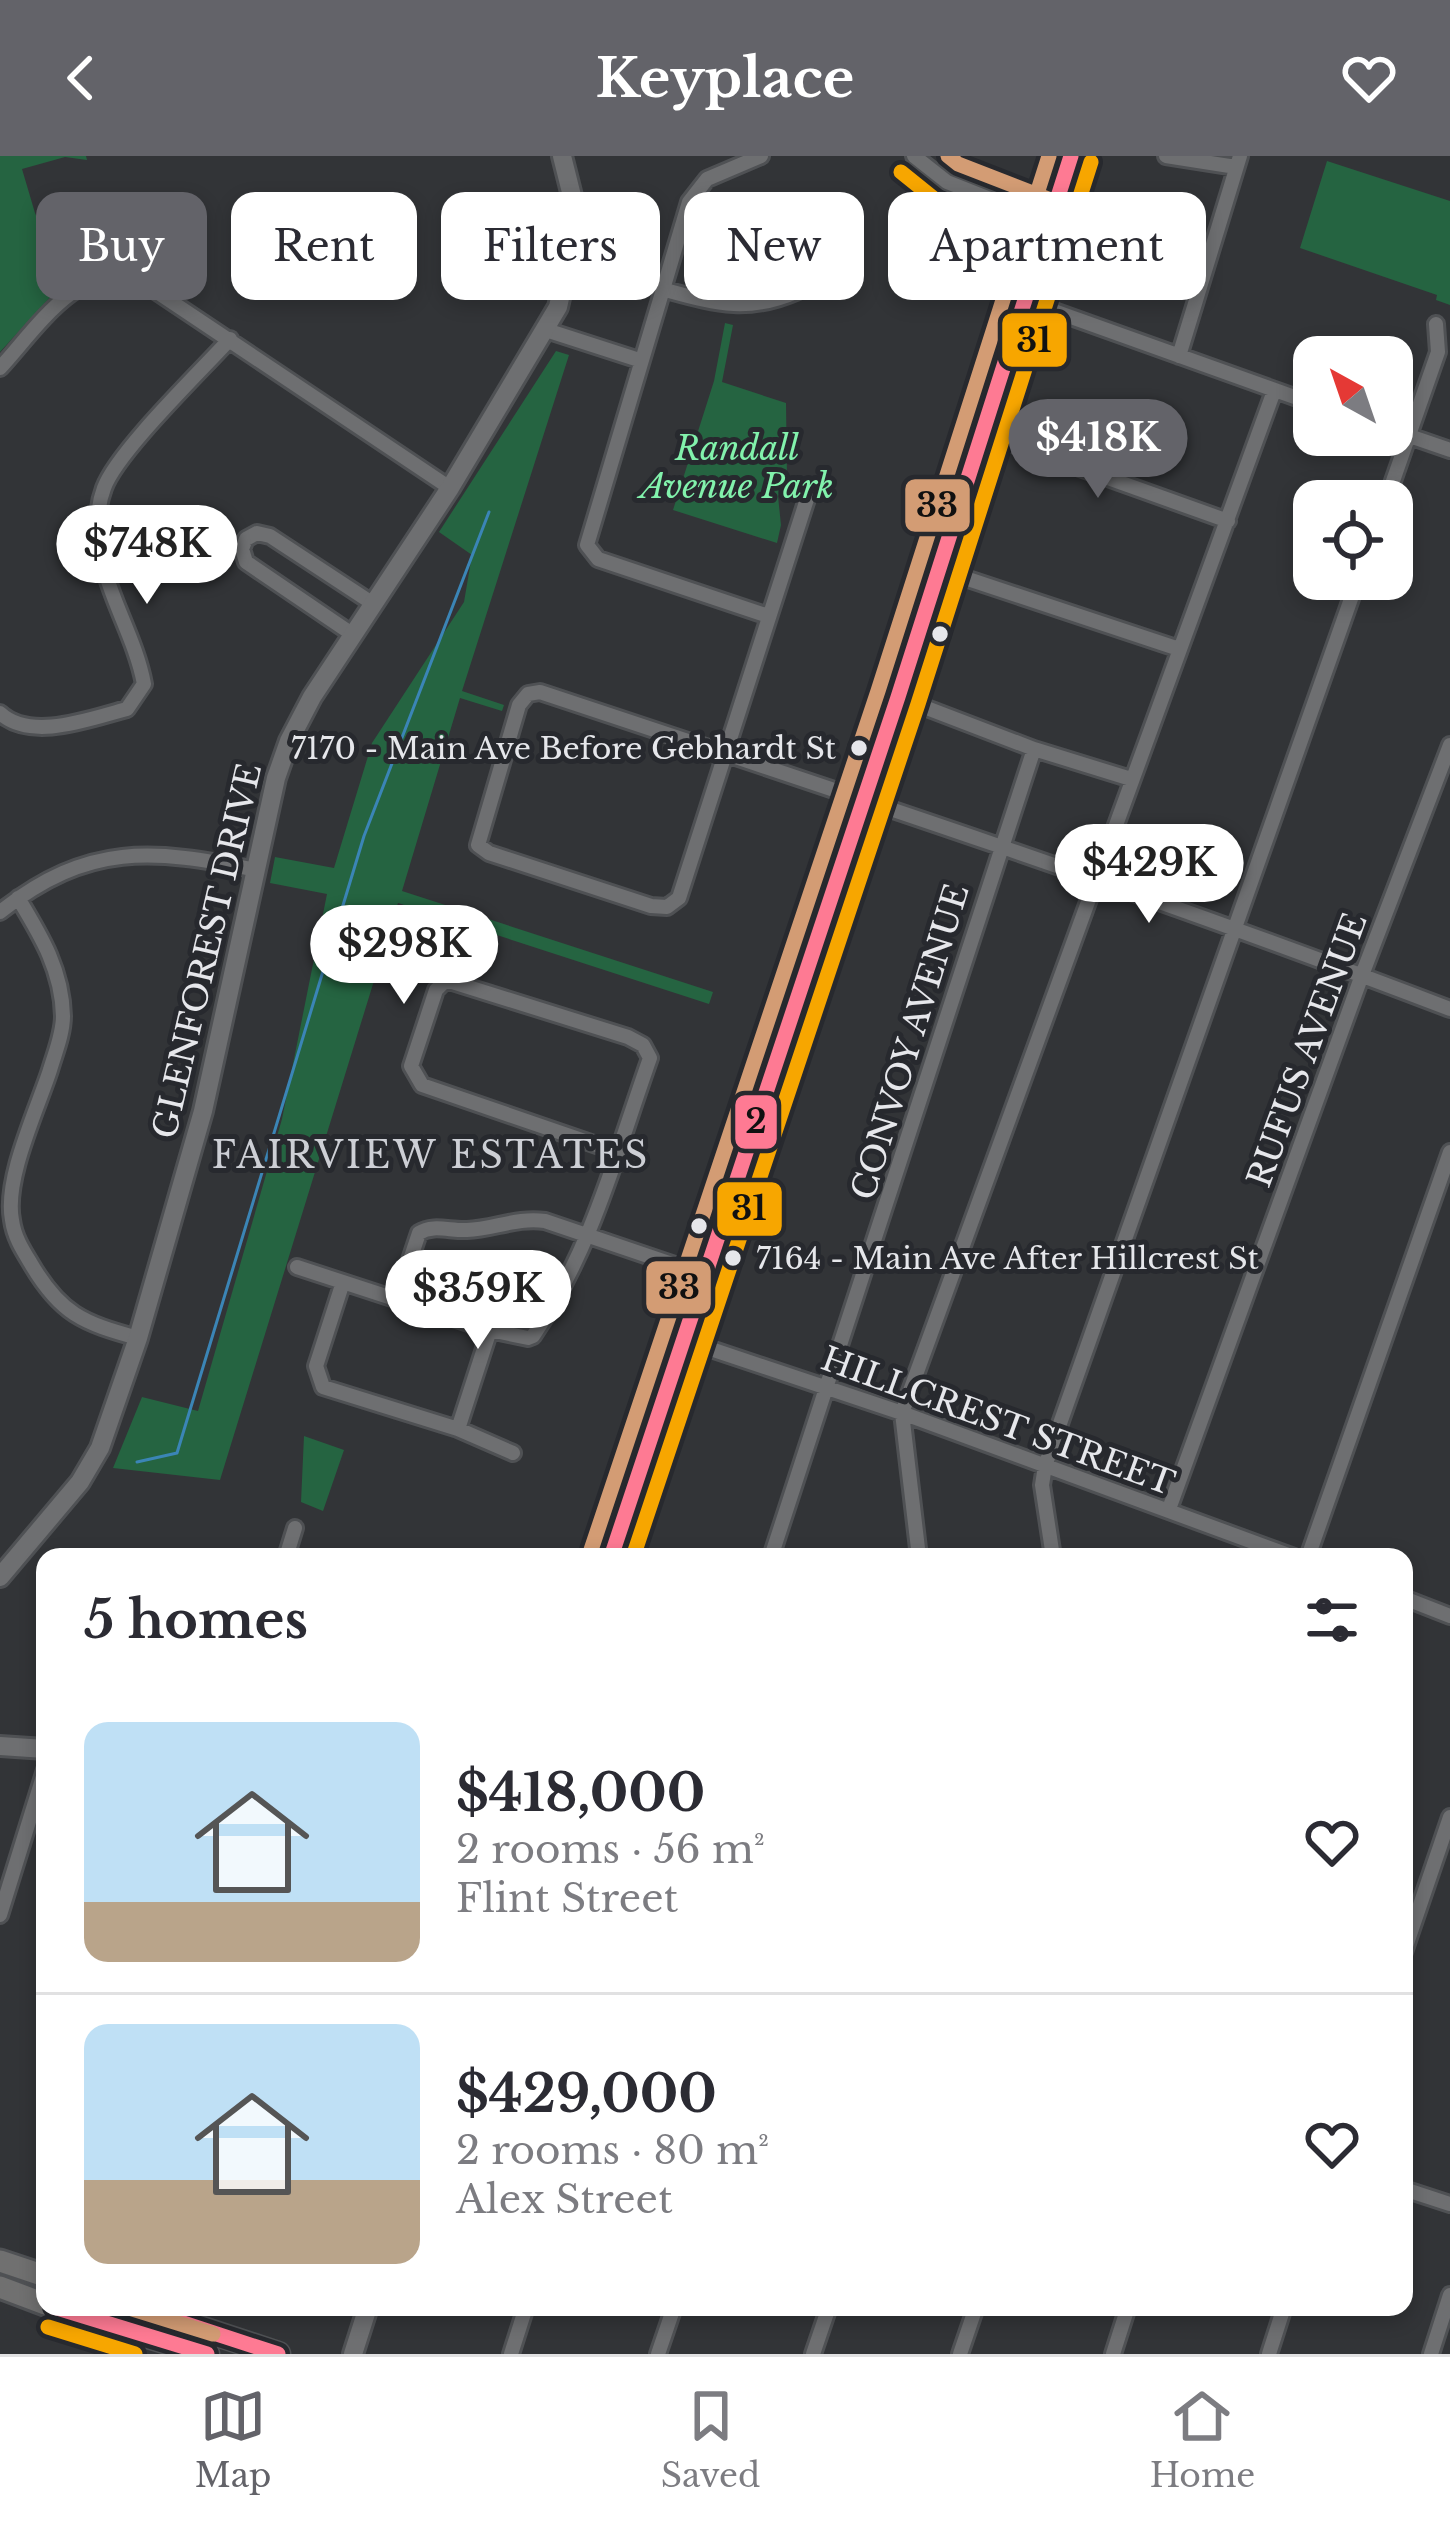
<!DOCTYPE html>
<html lang="en">
<head>
<meta charset="utf-8">
<style>
	:root { --surface:#fff; --page:#f7f7f7; --text:#2b2b33; --muted:#7c7c81; --line:#e1e1e2; --accent:#636369 }
	body { margin:0; font-family:"Libre Baskerville",serif; background:var(--page); color:var(--text); height:100vh; display:flex; flex-direction:column; font-size:45px; white-space:nowrap }
	* { box-sizing:border-box; margin:0 }
	p { font-size:39px; color:var(--muted) }
	.icon { flex:none; width:66px; height:66px; fill:none; stroke:currentColor; stroke-width:2; stroke-linecap:round; stroke-linejoin:round }
	.map { position:relative; flex:1; overflow:hidden }
	.panel { position:absolute; left:36px; top:1392px; width:1377px; height:768px; display:flex; flex-direction:column; background:var(--surface); border-radius:24px; box-shadow:0 6px 18px #0003 }
	.panel>* { flex:none }
	.hud { position:absolute; left:36px; top:36px; width:1380px; height:108px; display:flex; gap:24px }
	.needle { width:78px; rotate:320deg }
	.controls { position:absolute; left:1293px; top:180px; display:grid; gap:24px }
	.controls a { display:grid; place-items:center; width:120px; height:120px; border-radius:24px; background:var(--surface); box-shadow:0 6px 18px #0003; font-size:60px }
	.price { position:absolute; translate:-50% -102px; padding:0 27px; border-radius:42px; background:#fff; color:#222; font-size:39px; line-height:78px; filter:drop-shadow(0 3px 6px #0008) }
	.price::after { content:''; position:absolute; left:50%; top:72px; width:36px; height:27px; margin-left:-18px; background:inherit; clip-path:polygon(0 0,100% 0,50% 100%) }
	.price.on { background:var(--accent); color:#fff }
	ul { padding:0; list-style:none }
	li { display:flex; align-items:center; gap:36px; height:300px; padding:0 48px }
	li+li { border-top:3px solid var(--line) }
	li span { display:grid; place-items:center; flex:none; width:336px; height:240px; border-radius:24px; color:#555 }
	li>.icon { margin-inline-start:auto }
	span .icon { width:144px; height:144px; fill:#fffc; stroke-width:1 }
	li b { font-size:51px }
	h2 { display:flex; justify-content:space-between; align-items:center; height:144px; padding:0 48px; font-size:51px }
	.pill { padding:0 42px; border-radius:24px; background:var(--surface); box-shadow:0 6px 18px #0003; font-size:42px; line-height:108px }
	.pill.on { background:var(--accent); color:#fff }
	header { display:flex; justify-content:space-between; align-items:center; height:156px; padding:0 48px; background:var(--accent); color:#fff; font-size:54px; font-weight:700 }
	.dock { display:flex; justify-content:space-around; align-items:center; height:168px; border-top:3px solid var(--line); background:var(--surface); font-size:33px; color:var(--muted) }
	.dock a { display:grid; justify-items:center; gap:6px }
	.dock .on { color:var(--accent) }
	.map>svg:first-child { display:block }
	.green { fill:#256441 }
	.lines { fill:none; stroke-linecap:round; stroke-linejoin:round }
	.stream { stroke:#3b85b6; stroke-width:3 }
	.minor-casing { stroke:#4f5154; stroke-width:20 }
	.tertiary-casing { stroke:#4f5154; stroke-width:24 }
	.secondary-casing { stroke:#4f5154; stroke-width:27 }
	.minor { stroke:#6e6f71; stroke-width:14 }
	.tertiary { stroke:#6e6f71; stroke-width:18 }
	.secondary { stroke:#707070; stroke-width:21 }
	.bus-1-casing { stroke:#27292e; stroke-width:24 }
	.bus-2-casing { stroke:#27292e; stroke-width:24 }
	.bus-3-casing { stroke:#27292e; stroke-width:24 }
	.bus-1 { stroke:#fe7a93; stroke-width:15 }
	.bus-2 { stroke:#f7a600; stroke-width:15 }
	.bus-3 { stroke:#d39c74; stroke-width:15 }
	.bus-dot { fill:#e6e7eb; stroke:#27292e; stroke-width:4.5 }
	.labels { text-anchor:middle; dominant-baseline:central; stroke-width:10; stroke-linejoin:round; paint-order:stroke }
	.bus-label { font-size:30px; fill:#e6e7eb; stroke:#27292e; text-anchor:end }
	.park-label { font-size:33px; font-style:italic; fill:#82f2ac; stroke:#27292e }
	.street-label { font-size:33px; fill:#e6e7eb; stroke:#27292e }
	.neighbourhood-label { font-size:36px; letter-spacing:3px; fill:#cdcfd5; stroke:#27292e }
	.line-badge { stroke:#27292e; stroke-width:4.5 }
	.pale-badge-label { font-size:33px; text-anchor:middle; font-weight:bold; fill:#111 }
</style>
</head>
<body>
<header><svg class="icon" aria-label="back" viewBox="0 0 24 24"><path d="M15 5l-7 7 7 7"/></svg>Keyplace<svg class="icon" aria-label="heart" viewBox="0 0 24 24"><path d="M12 20l-8-8c-3-5 5-10 8-4 3-6 11-1 8 4z"/></svg></header>
<div class="map">
<svg width="1450" height="2198" viewBox="0 0 1450 2198">
	<rect width="100%" height="100%" fill="#323437"/>
	<!-- green -->
	<path class="green" d="M0,0H86L87,4L65,1L22,13L35,57L65,125L0,196Z
		M1327,5L1450,45V149L1436,144L1437,139L1300,92Z
		M725,167L733,169L722,226L786,247L787,323L778,340L781,369L777,387L673,354L714,225Z
		M556,195L569,199L462,535L504,549L502,555L460,542L402,735L713,836L709,848L398,747L220,1324L113,1312L142,1241L198,1255L282,963L327,738L270,727L275,701L334,712L372,587L464,446L472,399L439,376Z
		M304,1280L344,1294L323,1355L301,1346Z"/>
	<g class="lines">
		<!-- stream -->
		<path class="stream" d="M137,1306L177,1297L364,680L489,356"/>
		<defs>
			<path id="minor" d="M761,0L707,23L689,46L587,389L598,403L768,460
				M914,0L947,26L1053,68
				M1166,0L1236,11
				M662,133C714,147 746,158 798,135
				M1029,146L1314,248
				M546,174L639,204
				M1179,200L1240,0
				M0,212C36,173 77,107 136,122L450,332
				M1392,274L1450,294
				M985,278L1228,365
				M807,343L679,742L667,751L651,750L489,697L478,689L519,549L528,538L540,536C845,637 1150,738 1450,853
				M1386,345L1438,196L1436,168
				M935,412L1179,493
				M352,478L246,406L242,393L246,383L257,377L270,380L372,447
				M898,541L1034,593L1131,623
				M0,557C31,586 92,562 127,553L144,528C136,485 112,447 102,405C97,380 95,356 104,332C117,296 200,216 230,183
				M18,742C41,780 62,814 63,860C63,878 55,897 50,914C37,954 4,1023 12,1064C14,1080 22,1093 30,1106C60,1158 83,1167 138,1182
				M0,756C89,686 152,693 256,714
				M297,1111L490,1174L528,1182L533,1180C592,1093 615,1001 650,902L643,889L628,881L446,824L436,834L411,910L422,929L617,996
				M343,1126L316,1210L323,1231L458,1273L513,1297
				M397,1143L419,1077C433,1068 450,1075 467,1074C494,1073 517,1061 545,1065L704,1119
				M684,1184L902,1257L1294,1401
				M458,1273L490,1174
				M1169,1353L1362,819L1450,589
				M286,1401L295,1372
				M771,1401L1034,593
				M919,1401L902,1257L1274,235
				M1053,1401L1042,1329L1045,1310L1358,423
				M1308,1401L1450,996
				M1404,1442L1450,1460
				M0,1759L45,1614
				M1404,1796L1450,1661
				M1404,2033L1450,2048
				M511,2198L526,2151
				M658,2198L674,2151
				M813,2198L829,2151
				M960,2198L976,2151
				M1113,2198L1128,2151
				M1269,2198L1284,2151
				M1431,2198L1450,2139"/>
			<path id="tertiary" d="M611,1401L898,541C950,359 1021,183 1071,0
				M0,1421L80,1326L100,1292L138,1182L203,955L276,622L289,585L312,541L450,332L558,151L573,84V44L562,0
				M0,1590L45,1593
				M353,2198L368,2151"/>
			<path id="secondary" d="M0,2105L45,2120
				M0,2131L45,2148
				M54,2151L207,2198
				M136,2151L278,2198"/>
		</defs>
		<!-- minor casing -->
		<use href="#minor" class="minor-casing"/>
		<!-- tertiary casing -->
		<use href="#tertiary" class="tertiary-casing"/>
		<!-- secondary casing -->
		<use href="#secondary" class="secondary-casing"/>
		<!-- minor -->
		<use href="#minor" class="minor"/>
		<!-- tertiary -->
		<use href="#tertiary" class="tertiary"/>
		<!-- secondary -->
		<use href="#secondary" class="secondary"/>
		<defs>
			<path id="bus-1" d="M611,1401L898,541L1071,0
				M54,2151L207,2198
				M174,2164L278,2198"/>
			<path id="bus-2" d="M901,16L937,45L1045,88
				M633,1401L918,548L1091,6
				M48,2171L135,2198"/>
			<path id="bus-3" d="M948,0L958,8L1061,48
				M591,1394L878,535L1049,0
				M126,2151L213,2178"/>
		</defs>
		<!-- bus-1 casing -->
		<use href="#bus-1" class="bus-1-casing"/>
		<!-- bus-2 casing -->
		<use href="#bus-2" class="bus-2-casing"/>
		<!-- bus-3 casing -->
		<use href="#bus-3" class="bus-3-casing"/>
		<!-- bus-1 -->
		<use href="#bus-1" class="bus-1"/>
		<!-- bus-2 -->
		<use href="#bus-2" class="bus-2"/>
		<!-- bus-3 -->
		<use href="#bus-3" class="bus-3"/>
	</g>
	<!-- markers -->
	<g class="bus-dot">
		<circle cx="940" cy="478" r="10"/>
		<circle cx="859" cy="592" r="10"/>
		<circle cx="699" cy="1070" r="10"/>
		<circle cx="733" cy="1102" r="10"/>
	</g>
	<g class="labels">
		<!-- bus labels -->
		<g class="bus-label">
			<text x="836" y="592">7170 - Main Ave Before Gebhardt St</text>
			<text x="756" y="1102" text-anchor="start">7164 - Main Ave After Hillcrest St</text>
		</g>
		<!-- park labels -->
		<g class="park-label">
			<text x="737" y="292">Randall<tspan x="737" dy="38">Avenue Park</tspan></text>
		</g>
		<!-- street labels -->
		<g class="street-label">
			<text transform="translate(207 795) rotate(-77)">GLENFOREST DRIVE</text>
			<text transform="translate(910 886) rotate(-73)">CONVOY AVENUE</text>
			<text transform="translate(1307 894) rotate(-70)">RUFUS AVENUE</text>
			<text transform="translate(998 1265) rotate(20)">HILLCREST STREET</text>
		</g>
		<!-- neighbourhood labels -->
		<g class="neighbourhood-label">
			<text x="431" y="999">FAIRVIEW ESTATES</text>
		</g>
	</g>
	<g class="line-badge">
		<rect x="1000" y="155" width="69" height="58" rx="12" fill="#f7a600"/>
		<rect x="903" y="321" width="69" height="57" rx="12" fill="#d39c74"/>
		<rect x="733" y="937" width="46" height="58" rx="12" fill="#fe7a93"/>
		<rect x="715" y="1024" width="69" height="58" rx="12" fill="#f7a600"/>
		<rect x="644" y="1103" width="69" height="57" rx="12" fill="#d39c74"/>
	</g>
	<g class="pale-badge-label">
		<text x="1034" y="196">31</text>
		<text x="937" y="361">33</text>
		<text x="756" y="977">2</text>
		<text x="749" y="1064">31</text>
		<text x="679" y="1143">33</text>
	</g>
</svg>
<div class="controls">
<a><svg class="needle" viewBox="-14 -14 28 28"><path d="M0-13l5 13h-10z" fill="#e53935"/><path d="M0 13l5-13h-10z" fill="#7c7c81"/></svg></a>
<a><svg class="icon" aria-label="locate" viewBox="0 0 24 24"><circle cx="12" cy="12" r="6"/><path d="M12 2v4M12 18v4M2 12h4M18 12h4"/></svg></a>
</div>
<b class="price on" style="left:1098px;top:345px">$418K</b>
<b class="price" style="left:147px;top:451px">$748K</b>
<b class="price" style="left:1149px;top:770px">$429K</b>
<b class="price" style="left:404px;top:851px">$298K</b>
<b class="price" style="left:478px;top:1196px">$359K</b>
<div class="hud">
<a class="pill on">Buy</a>
<a class="pill">Rent</a>
<a class="pill">Filters</a>
<a class="pill">New</a>
<a class="pill">Apartment</a>
</div>
<section class="panel">
<h2>5 homes<svg class="icon" aria-label="filters" viewBox="0 0 24 24"><path d="M4 7h16M4 17h16"/><circle cx="9" cy="7" r="2"/><circle cx="15" cy="17" r="2"/></svg></h2>
<ul>
<li><span style="background:linear-gradient(#bfe0f5 75%,#b9a48a 0)"><svg class="icon" aria-label="home" viewBox="0 0 24 24"><path d="M3 11l9-7 9 7M6 9v11h12V9"/></svg></span><div><b>$418,000</b><p>2 rooms · 56 m²</p><p>Flint Street</p></div><svg class="icon" aria-label="heart" viewBox="0 0 24 24"><path d="M12 20l-8-8c-3-5 5-10 8-4 3-6 11-1 8 4z"/></svg></li>
<li><span style="background:linear-gradient(#bfe0f5 65%,#b9a48a 0)"><svg class="icon" aria-label="home" viewBox="0 0 24 24"><path d="M3 11l9-7 9 7M6 9v11h12V9"/></svg></span><div><b>$429,000</b><p>2 rooms · 80 m²</p><p>Alex Street</p></div><svg class="icon" aria-label="heart" viewBox="0 0 24 24"><path d="M12 20l-8-8c-3-5 5-10 8-4 3-6 11-1 8 4z"/></svg></li>
</ul>
</section>
</div>
<nav class="dock">
<a class="on"><svg class="icon" aria-label="map" viewBox="0 0 24 24"><path d="M3 6l6-2 6 2 6-2v14l-6 2-6-2-6 2zM9 4v14M15 6v14"/></svg>Map</a>
<a><svg class="icon" aria-label="saved" viewBox="0 0 24 24"><path d="M7 4h10v16l-5-4-5 4z"/></svg>Saved</a>
<a><svg class="icon" aria-label="home" viewBox="0 0 24 24"><path d="M3 11l9-7 9 7M6 9v11h12V9"/></svg>Home</a>
</nav>
</body>
</html>
